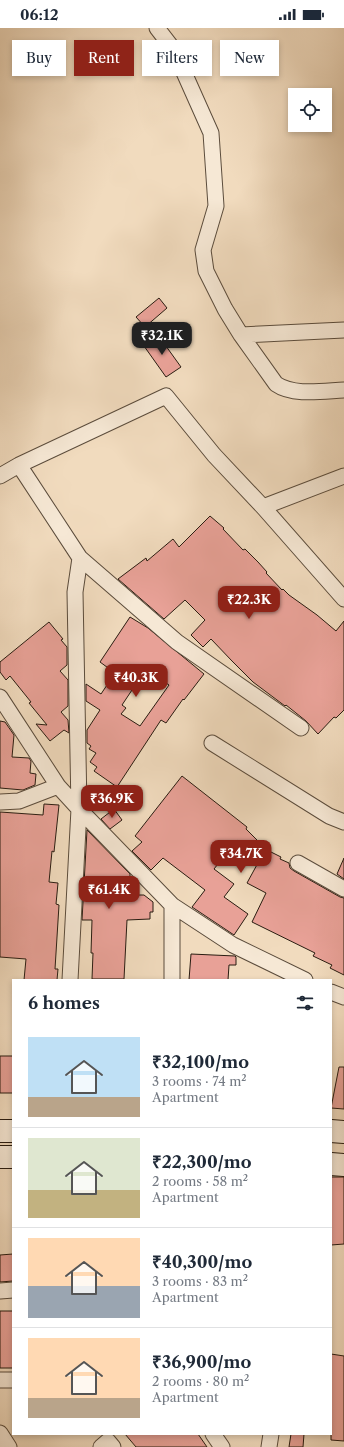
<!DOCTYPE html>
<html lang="en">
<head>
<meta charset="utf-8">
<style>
	:root { --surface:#fff; --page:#f2f2f3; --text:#1f2937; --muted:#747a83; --line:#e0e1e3; --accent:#8f2418 }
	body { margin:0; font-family:"Libre Caslon Text",serif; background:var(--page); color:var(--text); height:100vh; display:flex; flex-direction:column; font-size:15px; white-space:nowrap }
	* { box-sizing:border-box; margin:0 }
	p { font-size:13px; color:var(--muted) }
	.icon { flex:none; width:22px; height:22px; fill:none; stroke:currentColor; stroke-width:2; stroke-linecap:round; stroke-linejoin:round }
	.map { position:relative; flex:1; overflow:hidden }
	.side { position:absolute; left:12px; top:951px; width:320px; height:456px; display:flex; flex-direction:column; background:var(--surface); border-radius:0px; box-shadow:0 2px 6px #0003 }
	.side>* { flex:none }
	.hud { position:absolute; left:12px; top:12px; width:320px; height:36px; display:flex; gap:8px }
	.controls { position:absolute; left:288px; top:60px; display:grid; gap:8px }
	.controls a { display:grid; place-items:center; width:44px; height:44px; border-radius:0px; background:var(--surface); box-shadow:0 2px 6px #0003; font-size:20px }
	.price { position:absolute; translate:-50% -34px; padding:0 9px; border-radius:8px; background:var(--accent); color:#fff; font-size:13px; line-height:26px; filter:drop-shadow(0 1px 2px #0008) }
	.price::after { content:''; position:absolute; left:50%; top:24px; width:12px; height:9px; margin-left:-6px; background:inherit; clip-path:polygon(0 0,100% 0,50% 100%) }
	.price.current { background:#222; color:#fff }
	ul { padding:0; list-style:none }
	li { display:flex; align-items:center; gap:12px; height:100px; padding:0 16px }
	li+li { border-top:1px solid var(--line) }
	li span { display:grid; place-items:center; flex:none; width:112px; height:80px; border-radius:0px; color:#555 }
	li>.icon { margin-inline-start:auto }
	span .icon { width:48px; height:48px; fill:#fffc; stroke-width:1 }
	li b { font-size:17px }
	h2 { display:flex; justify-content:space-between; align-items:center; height:48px; padding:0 16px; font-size:17px }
	.tag { padding:0 14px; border-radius:0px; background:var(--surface); box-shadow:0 2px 6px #0003; font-size:14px; line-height:36px }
	.tag.current { background:var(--accent); color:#fff }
	.status { display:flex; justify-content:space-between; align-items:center; height:28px; padding:0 20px; background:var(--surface); direction:ltr }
	.status svg { height:11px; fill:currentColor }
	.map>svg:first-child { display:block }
	.building { fill:#e8a197; stroke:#291c11; fill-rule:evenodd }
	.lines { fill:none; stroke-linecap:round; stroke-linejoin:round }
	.street-casing { stroke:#5b4c3c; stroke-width:17 }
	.secondary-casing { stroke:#291c11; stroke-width:24 }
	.street { stroke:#f6e8d5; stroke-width:15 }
	.secondary { stroke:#f6e8d5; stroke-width:22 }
</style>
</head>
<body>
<div class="status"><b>06:12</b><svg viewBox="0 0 49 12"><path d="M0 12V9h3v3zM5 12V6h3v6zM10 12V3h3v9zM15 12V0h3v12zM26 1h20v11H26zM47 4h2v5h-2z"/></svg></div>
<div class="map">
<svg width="344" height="1419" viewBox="0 0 344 1419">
	<rect width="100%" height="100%" fill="#f1dbbe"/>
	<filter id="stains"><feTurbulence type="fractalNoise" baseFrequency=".005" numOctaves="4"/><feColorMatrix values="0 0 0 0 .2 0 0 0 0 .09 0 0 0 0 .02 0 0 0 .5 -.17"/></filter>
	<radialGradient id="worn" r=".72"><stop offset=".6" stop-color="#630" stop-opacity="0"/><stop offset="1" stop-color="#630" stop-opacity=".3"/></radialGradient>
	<!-- building -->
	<path class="building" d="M159,270L167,280L145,299L136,289Z
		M158,307L181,339L166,349L144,318Z
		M210,488L224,500L223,501L243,522L245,521L258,534L267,544L266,545L282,562L283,561L289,567L317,587L336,603L344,593V682L336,690L334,689L318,706L306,693L286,677L285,678L253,654L232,633L211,611L203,619L191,607L205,592L185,572L164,591L118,551L146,530L147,533L173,511L179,519Z
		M130,589L148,600L204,646L184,672L183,671L166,695L161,692L117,759L94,743L97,739L90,734L96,725L89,721L91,718L87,715V702L100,682L86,673V656L101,666L115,645L100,634ZM146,641L167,654L166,655L169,657L140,698L121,686L126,680L122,677Z
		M49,594L63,611L61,612L67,619V637L60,643L68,652V678L61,684L68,692L69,705L64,702L50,713L36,696L47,697L29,675L31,674L10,648L6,652L0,644V634Z
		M0,693L5,694L14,707L12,729L29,730L31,733L30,745L36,746L35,757L23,762L0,760Z
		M182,748L247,799L246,801L267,822L281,829L280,831L289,835L290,840L294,843L340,869L344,870V947L330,940L332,937L313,928L315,925L252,894L266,865L247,855L259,833L237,812L214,841L234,856L224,869L248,886L234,907L192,879L205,862L163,830L151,842L132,823L142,814L135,808Z
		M44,776L59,777L54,824L52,823L49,854L58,855L56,876L59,877L55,941H58L57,952H24L26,931L0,929V784L43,787Z
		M114,781L122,792L110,801L101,791Z
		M87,802L130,846V855L133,858L124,867H144L153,874V884H150V891L127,892L124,951H92L93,925H91L92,892H82Z
		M344,830V851L337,846Z
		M191,926L235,928L236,929V937H229L228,952H189Z
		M0,1028H13V1065H0Z
		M339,1039H344V1081L331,1080Z
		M331,1149H344V1216L331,1217Z
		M13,1226V1253L0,1254V1227Z
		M0,1283H13V1340H0Z
		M331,1326L344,1328V1413L331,1412Z
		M125,1406H198L207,1419H136Z
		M291,1406H304L303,1419H289Z"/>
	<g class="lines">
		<defs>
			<path id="street" d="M157,0L174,22L211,105L216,178L203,222L206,243L225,281L241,307L344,302
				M241,307L276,356C293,368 323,363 344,362
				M19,437L80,530L177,614L301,700
				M0,448L19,437L166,368L214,427L263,479L344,571
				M263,479L344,448
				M80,530L75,564L79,781L172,877L233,917L305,952
				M0,669L58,758L79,781L70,952
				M212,715L329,788L344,794
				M0,774L19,773L58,758
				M298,835L344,861
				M172,952V877
				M331,964L344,969
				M0,1263L13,1262
				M0,1352H13
				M0,1405L9,1419
				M213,1406L222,1419
				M101,1419L108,1413L113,1419
				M269,1419L271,1406"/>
			<path id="secondary" d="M0,1103H13
				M331,1103L344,1104
				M0,1129H13
				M331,1136L344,1137"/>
		</defs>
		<!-- street casing -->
		<use href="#street" class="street-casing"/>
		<!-- secondary casing -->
		<use href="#secondary" class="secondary-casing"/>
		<!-- street -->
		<use href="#street" class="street"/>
		<!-- secondary -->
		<use href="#secondary" class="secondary"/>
	</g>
	<rect width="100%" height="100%" filter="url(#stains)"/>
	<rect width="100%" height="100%" fill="url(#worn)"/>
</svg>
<div class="controls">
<a><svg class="icon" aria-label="locate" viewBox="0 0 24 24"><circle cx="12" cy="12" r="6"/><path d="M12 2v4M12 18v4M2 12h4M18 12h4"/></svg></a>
</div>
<b class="price current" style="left:162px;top:328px">₹32.1K</b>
<b class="price" style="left:249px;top:592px">₹22.3K</b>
<b class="price" style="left:136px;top:670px">₹40.3K</b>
<b class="price" style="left:112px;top:791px">₹36.9K</b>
<b class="price" style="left:241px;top:846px">₹34.7K</b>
<b class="price" style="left:109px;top:882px">₹61.4K</b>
<div class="hud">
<a class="tag">Buy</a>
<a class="tag current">Rent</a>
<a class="tag">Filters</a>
<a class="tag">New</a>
</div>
<section class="side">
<h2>6 homes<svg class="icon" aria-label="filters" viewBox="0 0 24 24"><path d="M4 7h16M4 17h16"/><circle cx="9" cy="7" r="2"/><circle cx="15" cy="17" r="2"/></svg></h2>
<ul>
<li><span style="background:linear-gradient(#bfe0f5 75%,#b9a48a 0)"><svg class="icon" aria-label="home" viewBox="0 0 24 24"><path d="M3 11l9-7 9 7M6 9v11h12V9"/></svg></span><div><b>₹32,100/mo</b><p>3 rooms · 74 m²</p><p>Apartment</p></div></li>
<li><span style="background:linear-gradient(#dfe7d0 65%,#c2b280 0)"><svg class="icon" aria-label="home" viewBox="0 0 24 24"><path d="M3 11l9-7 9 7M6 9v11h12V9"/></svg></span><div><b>₹22,300/mo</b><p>2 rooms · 58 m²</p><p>Apartment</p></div></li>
<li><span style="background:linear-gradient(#ffd9b3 60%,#9aa5b1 0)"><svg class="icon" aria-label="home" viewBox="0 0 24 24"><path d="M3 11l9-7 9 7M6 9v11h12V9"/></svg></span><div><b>₹40,300/mo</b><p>3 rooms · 83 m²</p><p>Apartment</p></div></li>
<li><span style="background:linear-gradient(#ffd9b3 75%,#b9a48a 0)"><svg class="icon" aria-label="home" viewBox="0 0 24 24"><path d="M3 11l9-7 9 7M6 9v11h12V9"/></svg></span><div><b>₹36,900/mo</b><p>2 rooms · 80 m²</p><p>Apartment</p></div></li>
</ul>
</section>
</div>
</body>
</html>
